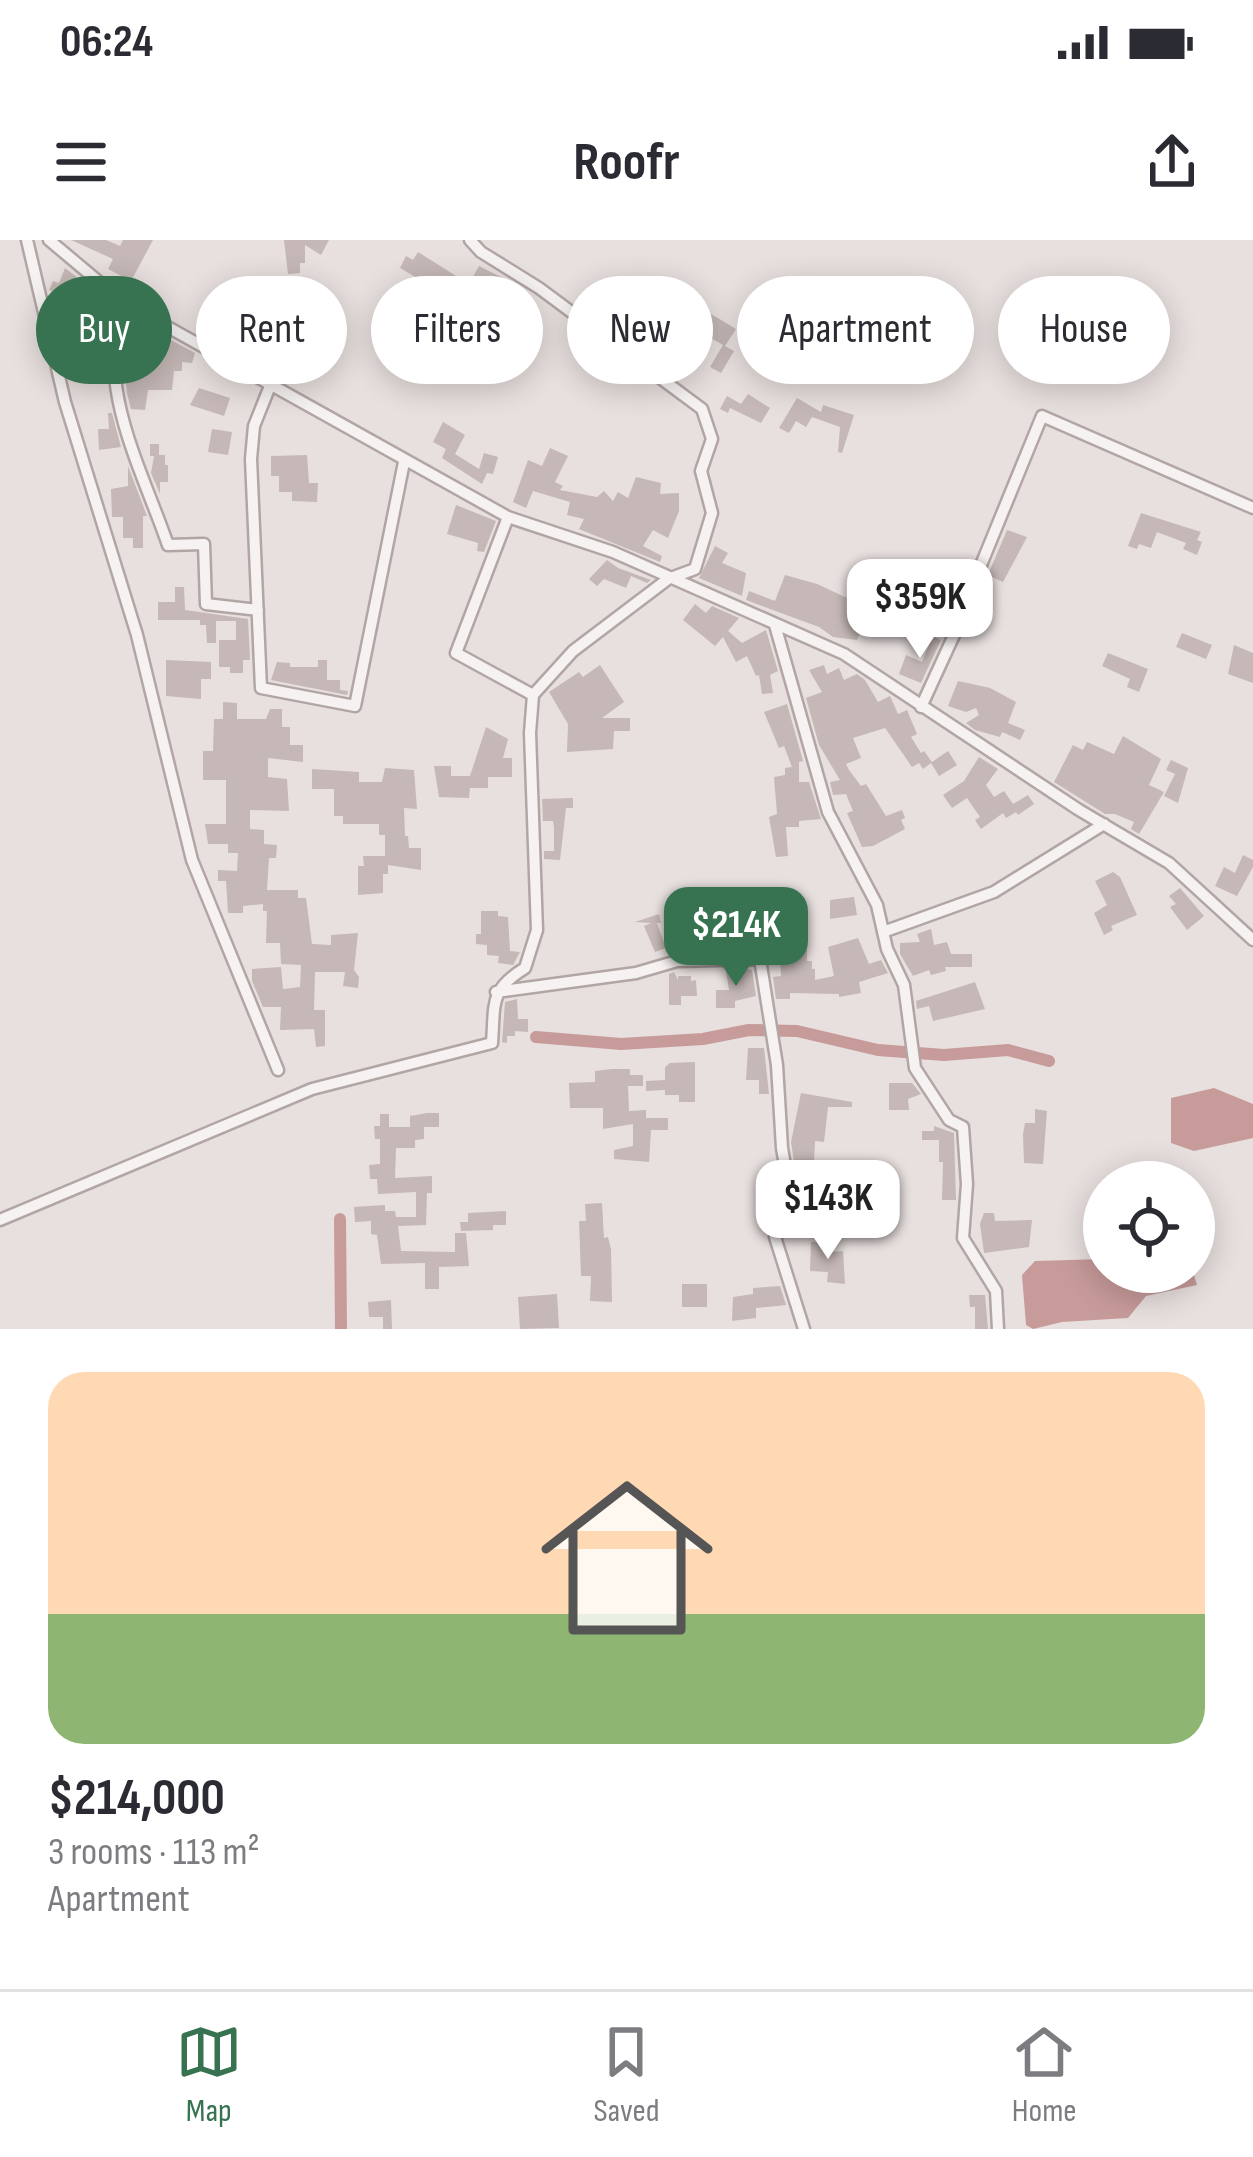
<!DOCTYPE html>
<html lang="en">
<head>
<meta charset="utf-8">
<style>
	:root { --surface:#fff; --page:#f2f2f3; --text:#2b2b33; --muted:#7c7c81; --line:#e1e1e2; --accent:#377350 }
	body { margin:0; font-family:"Sofia Sans Condensed",sans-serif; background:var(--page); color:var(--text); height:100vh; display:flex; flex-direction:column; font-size:45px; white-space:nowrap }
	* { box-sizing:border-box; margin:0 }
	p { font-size:39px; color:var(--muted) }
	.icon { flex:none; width:66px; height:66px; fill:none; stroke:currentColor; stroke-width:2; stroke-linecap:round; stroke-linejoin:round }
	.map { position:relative; height:1089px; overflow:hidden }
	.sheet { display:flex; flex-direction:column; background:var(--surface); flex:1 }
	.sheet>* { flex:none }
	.banner { position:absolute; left:36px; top:36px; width:1182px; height:108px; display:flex; gap:24px }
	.controls { position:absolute; left:1083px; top:921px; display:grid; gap:24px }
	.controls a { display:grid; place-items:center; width:132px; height:132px; border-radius:50%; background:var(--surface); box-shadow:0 6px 30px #0003; font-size:60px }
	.price { position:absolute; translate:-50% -102px; padding:0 27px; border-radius:24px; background:#fff; color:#222; font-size:39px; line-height:78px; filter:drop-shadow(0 3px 6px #0008) }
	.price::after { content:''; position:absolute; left:50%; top:72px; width:36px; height:27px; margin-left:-18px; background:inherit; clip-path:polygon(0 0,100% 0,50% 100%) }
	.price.selected { background:var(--accent); color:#fff }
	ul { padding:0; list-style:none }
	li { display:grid; align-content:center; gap:24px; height:636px; padding:0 48px }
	li span { display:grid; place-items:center; height:372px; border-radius:36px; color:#555 }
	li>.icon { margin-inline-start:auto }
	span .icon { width:216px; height:216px; fill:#fffc; stroke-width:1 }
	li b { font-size:51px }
	.tag { padding:0 42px; border-radius:54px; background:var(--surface); box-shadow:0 6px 30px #0003; font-size:42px; line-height:108px }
	.tag.selected { background:var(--accent); color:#fff }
	.status { display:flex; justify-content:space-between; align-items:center; height:84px; padding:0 60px; background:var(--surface); direction:ltr }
	.status svg { height:33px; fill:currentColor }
	header { display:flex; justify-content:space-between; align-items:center; height:156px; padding:0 48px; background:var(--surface); font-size:54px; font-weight:700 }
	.dock { display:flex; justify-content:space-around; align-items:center; height:168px; border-top:3px solid var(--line); background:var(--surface); font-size:33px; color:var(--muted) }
	.dock a { display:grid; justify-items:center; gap:6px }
	.dock .selected { color:var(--accent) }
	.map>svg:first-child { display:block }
	.water { fill:#c79b9a }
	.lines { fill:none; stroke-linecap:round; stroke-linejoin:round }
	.canal { stroke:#c79b9a; stroke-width:12 }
	.building { fill:#c5b8b6 }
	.minor-casing { stroke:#b2a6a4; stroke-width:15 }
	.minor { stroke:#f6f2f1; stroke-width:10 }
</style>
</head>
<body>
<div class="status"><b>06:24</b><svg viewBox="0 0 49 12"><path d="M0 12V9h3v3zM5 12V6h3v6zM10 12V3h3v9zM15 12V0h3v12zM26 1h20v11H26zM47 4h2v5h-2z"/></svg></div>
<header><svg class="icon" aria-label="menu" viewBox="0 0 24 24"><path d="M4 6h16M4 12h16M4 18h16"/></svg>Roofr<svg class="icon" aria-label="share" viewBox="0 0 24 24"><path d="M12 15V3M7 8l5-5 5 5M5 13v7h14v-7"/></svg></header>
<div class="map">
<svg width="1253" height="1089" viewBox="0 0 1253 1089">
	<rect width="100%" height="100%" fill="#e8e0df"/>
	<!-- water -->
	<path class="water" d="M1214,848L1253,864V898L1194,911L1171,903V858Z
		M1104,1019V1032H1193L1197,1045L1146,1056L1128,1078L1062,1082L1033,1089L1026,1085L1022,1035L1035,1021Z"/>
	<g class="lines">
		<!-- canal -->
		<path class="canal" d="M536,797L621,804L703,799L749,790L797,791L878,810L944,815L1008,810L1049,821
			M340,979L341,1089"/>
	</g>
	<!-- building -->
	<path class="building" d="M71,0H106L120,6L123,0H153L131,41L108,29L113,19Z
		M284,0H329L321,15L305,5V23H300V33L288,34Z
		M418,12L469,44L479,26L507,40L493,63L488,60L482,70L469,63L474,56L458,47L455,53L432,40L429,45L400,28L406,16L413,20Z
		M65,28L97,53L91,67L49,50L53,41L59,43Z
		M447,63L467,74L457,92L464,96L460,103L444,95L442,100L432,97L416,88L430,74L439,78Z
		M83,64L108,81L105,116L88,108L97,89L77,79Z
		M711,74L736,89L725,106L734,111L721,133L710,127L723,105L700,92Z
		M129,77L195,113L192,123L182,122V131H174L172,150H148L145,170L131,169L127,153L124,123Z
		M515,81L531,89L524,103V116H502V100Z
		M199,148L230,158L224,176L190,165Z
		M748,154L770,168L761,183L730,168L728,173L720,169L727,156L741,164Z
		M797,158L821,172L823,165L854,175L842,213L838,212L840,187L812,177L806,187L796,181L789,193L779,188Z
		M108,173H112L121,207L99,210L98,189H109Z
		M443,182L465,195L455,214L479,229L484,213L498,217L493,234L487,233L482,244L442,218L446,209L433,202Z
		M212,189L232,192L228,215L208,212Z
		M150,204H159V215H165V225H168V242H160V254L151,233L154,216H150Z
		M550,208L568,216L555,242L563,246L560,250L597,257L604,251L613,261L618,252L628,258L636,237L661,243L660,254L679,253V271L668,298L653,290L643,306L662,316L660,322L579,289L584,279L567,275L570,262L533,251L526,268L513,262L528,220L542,226Z
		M307,215L309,243H318L317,262L292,261V252H279V236H271V216Z
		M128,226L147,276H143V308H133V298H123V277H112L111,249L128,246Z
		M456,265L496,281L484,312L477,311L478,303L447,294Z
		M1141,273L1201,292L1197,300L1202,302L1197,315L1183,309L1186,303L1157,292L1151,308L1139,304L1137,309L1128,306Z
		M1007,290L1027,297L1003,342L992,337L988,346L984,344Z
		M715,306L728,313L722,323L746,333L742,356L699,338Z
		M607,320L618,328L651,340L647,343L631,336L626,348L604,339L597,346L589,339Z
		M785,335L817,344L860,364L856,382L863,384L857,400L833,397L819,387L746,360L749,351L775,361Z
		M175,347H184L185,370L248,379L250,420H243V433H230V427H219V400H236V381H216V403H207L206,385H200V380H158V362H175Z
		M695,364L706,373L712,366L739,378L728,391L742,403L766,390L778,431L770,435L773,453L762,454L759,435L756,436L747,416L736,422L723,397L715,406L683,380Z
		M1182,393L1212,405L1206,419L1176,407Z
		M927,394L941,400L921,443L899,434L906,415L922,422L929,405L924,403Z
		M1234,405L1253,413V443L1228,434Z
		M1108,413L1148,429L1139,452L1127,447L1130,439L1102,426Z
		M166,420L211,422V439H201V459L166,456Z
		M318,420H327V440H340V450L348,451L347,455L271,440L277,422L290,423V427H318Z
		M600,425L624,462L602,478H630V491H614L613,509L567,512L568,484L549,452L579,432L583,437Z
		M824,425L827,434L839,428L844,440L857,434L865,440L878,462L890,456L898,474L907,470L917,494L911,497L921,513L924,511L932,522L948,511L957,525L939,536L931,523L923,529L919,523L912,527L885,488L853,498L861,518L846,524L849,530L861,546L866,544L886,576L902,570L905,578L901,580L905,589L873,606L862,607L847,573L853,571L846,554L833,555L830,542L840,540L819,505L806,458L822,452L809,430Z
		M958,441L990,448L1016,462L1008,483L1025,490L1020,500L1002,492L1000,497L975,490L966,483L979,475L976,468L966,472L948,466Z
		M223,462L237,463V479H266L270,469H282V487H290V505H303V522L268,518V537L287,539L289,571L250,570V589L264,590V604L277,605L276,618H269L267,650H298V658H306L312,704L331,705V695L358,693L354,730L359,737L358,748L343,746L345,732H315L314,770H325V806L316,807L314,789L280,790L281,767H263L252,741V729L281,727L283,749L300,747L301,725L281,724L280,703H266L267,671H263V664L243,666V673H228L226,641H218V630L237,631L238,613H228V604H208L205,584H226V540H203V511H213L214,479H223Z
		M787,464L803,521L799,522V542H809L821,579L799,581V587H786L788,616L776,617L769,577L777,574L774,537L785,535V528L792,527L784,506L779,508L764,472Z
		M486,487L508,499L503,518H512V537H488V548H470L469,558L439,557L434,526H451V536H470Z
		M1123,496L1161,519L1149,545L1164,552L1139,594L1131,589L1134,582L1115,574H1105L1054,542L1073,505L1083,510L1087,502L1114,514Z
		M979,517L998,529L986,545L994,557L1004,551L1013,564L1028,555L1034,564L1018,575L1016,572L1006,578L1003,573L981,589L975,580L980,577L967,558L952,568L943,555L964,541Z
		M1171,520L1188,528L1178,563L1164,556L1175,534L1166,530Z
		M385,528L414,530L417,569L404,568L405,596H408L409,608H421V630L388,625V634H383V653L358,655V626H364L363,616H385V595H379V584H343V576H334V549H312V529L359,532V542H382Z
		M573,558V568H566L560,620L544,619V611H554V588L553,581H543L542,559Z
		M1243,615L1253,620V627L1237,656L1215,646L1224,627L1235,633Z
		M1113,632L1120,637L1137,675L1111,686L1113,690L1104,695L1094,673L1107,665L1095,641Z
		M1180,648L1204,676L1187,690L1170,667L1176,664L1169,656Z
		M854,657L857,675L830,679V660Z
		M481,671H498V676L508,677L510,711L520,712L513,725L498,723L499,716L487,715V705L476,704V694H481Z
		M659,674L661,683H657L666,708L655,712L644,686L651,683L635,682Z
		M931,689L934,705L947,702L951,714H972V727H945L946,731L931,735L929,730L913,736L900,714V703L920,702L917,694Z
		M797,695H807V721H812V729H815V740L834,736L828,707L858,698L869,724L881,720L888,733L859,742L861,753L839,757V754L790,753V759H776L773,737L781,736L780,717H786V712H798Z
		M745,729L752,730L756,756L735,761V768H716V750H729L726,731Z
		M674,732L678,740V736H691V741L696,740L697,756H681V765H669V734Z
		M975,742L985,769L933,781L929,766L917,769L916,761Z
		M517,759L518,779H528V792L515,791V796H507V803L502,802L505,762Z
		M748,808H764L769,854H759V840H746Z
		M695,822V862H679V855H665V850L646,851V841L665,840V827L670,823Z
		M612,829H630V835H643V846H628L629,871L646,870V878H668V890H651L649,922L614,919V910L633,906V884L603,889V868H570L569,843L595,842V831Z
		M889,843H912L921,854L908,859L909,870H889Z
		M801,853L852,862V867H828L824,902L815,901L814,921L800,920V935H796L791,902Z
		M1035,869L1047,871L1043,924L1024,923L1023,894L1025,883H1035Z
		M427,873H439V887H424V899L415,900V908H396L395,938L432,936V953H427L426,985L398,986L401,1011L455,1012V993H466L469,1026L439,1027V1049H425V1023L381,1024L377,995L371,994V981L355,982L354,967L385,965V971H395L396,977H416V952L378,954L377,939H370L369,925L380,924V899H375L374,886H380V874H389V887H410V876Z
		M934,886L954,893L956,960H942L943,922H939V900H922V891H934Z
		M602,963L604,998L608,997L611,1009L612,1062L590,1061L591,1036H581L579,981H586L585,964Z
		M506,971V985H493V990L461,991L460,982H468V973Z
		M994,973L995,981L1032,980L1029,1007L984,1013L980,984L984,973Z
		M811,1002H827V1012L843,1011L845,1044L827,1042L828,1032L810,1031Z
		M682,1044H707V1067H682Z
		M780,1046L786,1065L756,1068V1078L732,1081L733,1057L753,1054V1048Z
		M557,1054L559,1088L520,1089L518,1057Z
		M969,1055H985L988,1089H975V1067H970Z
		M391,1060L392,1089H383V1077H369L368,1062Z"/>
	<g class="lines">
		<defs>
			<path id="minor" d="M27,0L65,162L137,395L192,620L278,830
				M49,0L123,62L508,277L613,312L844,414L1079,570L1169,623L1253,700
				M123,62C94,144 141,227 168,305L204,304L206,364L258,370
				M270,146L254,186L251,219L261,448L355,466L404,222
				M508,277L456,413L533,455
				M775,385L828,572L877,665L887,709L904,745L915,828L949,880L963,887L967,944L963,998L996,1051L998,1089
				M921,467L971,358L972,347L1042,176L1253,268
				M883,692L994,652L1104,584
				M496,752L636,733L677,721L760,719L777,825L782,908L794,978L775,997L804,1089
				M0,980L312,849L492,803C495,764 489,750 525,728L537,690L530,493L533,455L573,411L668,339L695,329L712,273L701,231L712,199L702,169L539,48L481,12L470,0"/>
		</defs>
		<!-- minor casing -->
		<use href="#minor" class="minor-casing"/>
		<!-- minor -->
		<use href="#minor" class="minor"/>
	</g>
</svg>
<div class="controls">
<a><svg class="icon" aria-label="locate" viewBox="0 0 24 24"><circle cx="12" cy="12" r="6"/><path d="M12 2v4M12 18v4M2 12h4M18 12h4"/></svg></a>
</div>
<b class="price" style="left:920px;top:421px">$359K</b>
<b class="price selected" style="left:736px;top:749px">$214K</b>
<b class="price" style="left:828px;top:1022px">$143K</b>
<div class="banner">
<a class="tag selected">Buy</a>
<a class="tag">Rent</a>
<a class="tag">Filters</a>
<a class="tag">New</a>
<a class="tag">Apartment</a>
<a class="tag">House</a>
</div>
</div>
<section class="sheet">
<ul>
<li><span style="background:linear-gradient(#ffd9b3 65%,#8fb573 0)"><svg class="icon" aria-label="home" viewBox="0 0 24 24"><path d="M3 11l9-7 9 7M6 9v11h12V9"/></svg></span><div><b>$214,000</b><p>3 rooms · 113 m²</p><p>Apartment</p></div></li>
</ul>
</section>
<nav class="dock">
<a class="selected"><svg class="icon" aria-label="map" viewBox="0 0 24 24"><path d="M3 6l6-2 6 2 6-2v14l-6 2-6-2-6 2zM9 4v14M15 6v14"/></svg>Map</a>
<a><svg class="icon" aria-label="saved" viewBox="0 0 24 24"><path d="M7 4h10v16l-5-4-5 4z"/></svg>Saved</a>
<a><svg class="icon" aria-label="home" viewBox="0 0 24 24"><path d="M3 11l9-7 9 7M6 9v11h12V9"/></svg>Home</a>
</nav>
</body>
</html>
